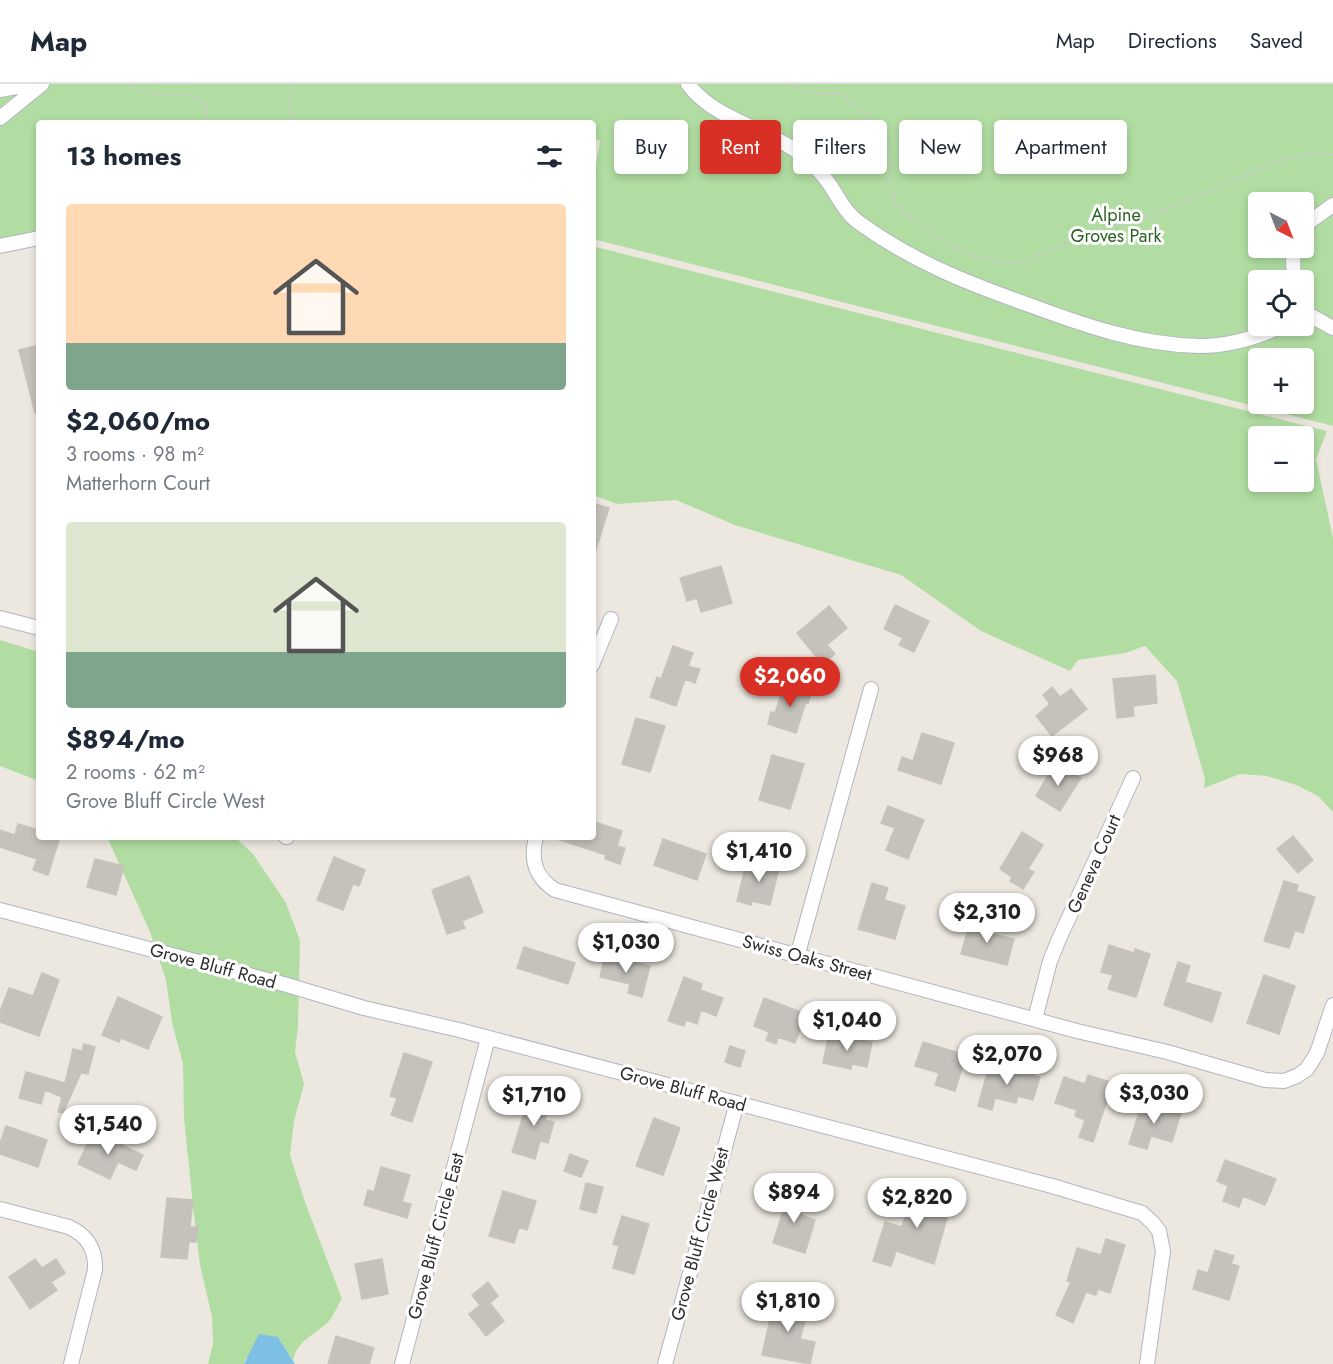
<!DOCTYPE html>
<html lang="en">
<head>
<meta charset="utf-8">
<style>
	:root { --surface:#fff; --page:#f2f2f3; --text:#1f2937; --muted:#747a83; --line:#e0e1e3; --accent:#d93025 }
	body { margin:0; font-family:Jost,sans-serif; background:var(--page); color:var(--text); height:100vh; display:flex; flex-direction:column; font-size:22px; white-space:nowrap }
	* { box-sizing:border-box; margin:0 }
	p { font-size:20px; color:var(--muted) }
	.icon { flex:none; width:33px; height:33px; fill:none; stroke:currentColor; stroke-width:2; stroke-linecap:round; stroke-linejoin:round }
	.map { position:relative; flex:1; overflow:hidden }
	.sheet { position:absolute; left:36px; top:36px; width:560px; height:720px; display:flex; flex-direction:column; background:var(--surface); border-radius:6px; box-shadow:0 3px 9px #0003 }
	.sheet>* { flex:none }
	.top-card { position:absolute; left:614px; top:36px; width:570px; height:54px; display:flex; gap:12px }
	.needle { width:39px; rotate:138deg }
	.buttons { position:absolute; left:1248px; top:108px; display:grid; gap:12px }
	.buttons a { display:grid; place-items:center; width:66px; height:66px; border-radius:6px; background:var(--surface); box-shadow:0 3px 9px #0003; font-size:30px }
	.price { position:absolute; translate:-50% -51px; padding:0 14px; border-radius:21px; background:#fff; color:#222; font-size:20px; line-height:39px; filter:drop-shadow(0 2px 3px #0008) }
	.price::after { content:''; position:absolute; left:50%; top:36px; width:18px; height:14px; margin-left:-9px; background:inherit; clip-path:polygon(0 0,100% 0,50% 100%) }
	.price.selected { background:var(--accent); color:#fff }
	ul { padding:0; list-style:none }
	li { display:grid; align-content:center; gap:12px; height:318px; padding:0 30px }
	li span { display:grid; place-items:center; height:186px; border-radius:6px; color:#555 }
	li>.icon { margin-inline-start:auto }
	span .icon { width:108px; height:108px; fill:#fffc; stroke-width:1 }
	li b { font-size:26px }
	h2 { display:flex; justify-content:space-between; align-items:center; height:72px; padding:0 30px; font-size:26px }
	.tag { padding:0 21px; border-radius:6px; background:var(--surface); box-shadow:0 3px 9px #0003; font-size:21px; line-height:54px }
	.tag.selected { background:var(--accent); color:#fff }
	header { display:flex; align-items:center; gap:36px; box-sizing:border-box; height:84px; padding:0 30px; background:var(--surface); border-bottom:2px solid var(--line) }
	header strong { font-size:28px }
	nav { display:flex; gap:33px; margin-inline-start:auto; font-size:21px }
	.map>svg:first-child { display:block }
	.green { fill:#b1dda2; fill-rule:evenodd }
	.water { fill:#7dc0e4 }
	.building { fill:#c5c2bb; stroke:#c8c4b9; stroke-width:1.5 }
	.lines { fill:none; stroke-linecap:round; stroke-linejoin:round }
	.minor-casing { stroke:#b3b5be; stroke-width:16 }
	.path { stroke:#c8c8c8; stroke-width:2; stroke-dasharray:4.5 3; stroke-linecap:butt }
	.minor { stroke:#fff; stroke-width:14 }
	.labels { text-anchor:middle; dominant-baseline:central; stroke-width:6; stroke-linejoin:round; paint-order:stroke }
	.park-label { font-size:18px; fill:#2a6322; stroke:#fff }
	.street-label { font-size:18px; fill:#2c2c2c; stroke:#fff }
</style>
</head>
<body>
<header>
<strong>Map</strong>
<nav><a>Map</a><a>Directions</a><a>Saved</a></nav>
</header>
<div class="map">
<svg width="1333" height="1280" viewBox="0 0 1333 1280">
	<rect width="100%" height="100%" fill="#ece8e0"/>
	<!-- green -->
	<path class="green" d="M0,0H1333V342L593,155V100L600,56H593L592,39H39V159L0,166ZM1258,118H1304V164H1258ZM1258,196H1304V242H1258ZM1258,274H1304V320H1258Z
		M592,162L1327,347L1316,375L1333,454V728L1318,712L1296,701L1267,692L1240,690L1204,704L1205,695L1177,597L1145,562L1125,569L1078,576L1070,587L981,547L901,491L735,441L676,416L617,420L593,411ZM1304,352V398H1258V352Z
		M0,556L39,568V697L0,682Z
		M107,753H235L253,770L286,819L300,857L298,942L295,968L304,1000L294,1037L290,1071L305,1118L342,1215C337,1222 333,1234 327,1239C313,1252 298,1256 293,1276L278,1253L246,1274L244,1280H208L213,1260L212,1233L200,1181L194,1131L184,1034L183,980L172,938L166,896L150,848Z"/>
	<!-- water -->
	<path class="water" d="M259,1250L278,1253L295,1280H244Z"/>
	<!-- building -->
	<path class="building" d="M39,261V329H35L19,266Z
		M592,419L609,424L595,469H592Z
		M721,482L732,519L701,528L697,514L687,517L680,494Z
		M895,521L929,537L914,568L899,561L903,554L884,545Z
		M829,522L847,544L827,561L835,570L822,580L797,549Z
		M673,562L693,569L688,582L700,585L695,599L685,595L676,622L650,613L657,593L661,595Z
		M1155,591L1157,619L1133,622L1134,632L1117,634L1113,595Z
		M785,598L812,607L808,619L806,618L796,649L768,640L771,628L775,629Z
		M1052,603L1060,613L1071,605L1087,625L1052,652L1036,632L1050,620L1043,611Z
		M636,634L665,642L650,688L622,680Z
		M922,649L954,659L941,700L898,686L902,673L913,677Z
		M772,671L804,680L790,725L759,716Z
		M1055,679L1081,694L1060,727L1036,712Z
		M888,722L924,736L908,775L886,766L895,744L881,739Z
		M592,737L622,747L617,762L625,764L620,780L605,775L606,771L557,755L558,753H592Z
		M18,740L39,746V753H60L48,791L33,786L37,775L0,763V746L15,751Z
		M1022,748L1043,761L1028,785L1034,788L1023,805L1010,797L1012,793L1000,785Z
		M1293,752L1313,776L1298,789L1277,765Z
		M663,755L706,770L697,796L654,781Z
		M334,773L365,786L359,802L353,800L343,826L317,816Z
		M95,775L124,782L116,811L87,803Z
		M761,776L780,780L770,821L752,817L751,821L737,817L746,780L759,783Z
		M469,792L483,828L462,837L465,844L447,850L432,806Z
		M1284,797L1298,801L1296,807L1315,813L1303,849L1295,846L1289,864L1264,857Z
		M872,799L888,804L884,816L905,822L895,855L858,845Z
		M971,835L995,842L993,850L1014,855L1007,881L961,870Z
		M1109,861L1134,869L1135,865L1150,870L1136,913L1108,905L1113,891L1101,888Z
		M524,863L575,879L568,900L517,884Z
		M605,871L650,882L642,913L628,909L630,900L600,893Z
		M1178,878L1190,882L1185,898L1221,909L1212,938L1164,921Z
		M42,889L59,896L39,952L0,938V928L9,904L33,912Z
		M1264,891L1295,902L1279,950L1247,939Z
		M684,893L702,900L700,906L723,914L716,932L701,926L697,940L686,936L684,942L668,937Z
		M118,913L162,933L148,965L121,954L119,958L102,951Z
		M764,914L806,930L795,959L778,953L776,960L766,956L769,948L754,942Z
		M829,949L872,958L867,983L852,980L851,985L823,979Z
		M923,958L966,971L955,1007L935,1001L939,989L915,982Z
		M84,960L95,963L88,990L81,989L63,1029L58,1028L62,1013L45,1006L41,1020L19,1014L26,988L65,999L73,965L82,967Z
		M730,962L745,967L740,983L725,978Z
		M404,969L432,978L412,1038L391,1031L397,1014L390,1012Z
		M990,979L1040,993L1033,1016L1018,1012L1016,1019L995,1014L992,1026L978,1022Z
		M1088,991L1113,999L1093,1058L1079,1053L1085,1036L1075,1032L1077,1026L1055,1019L1064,993L1085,1000Z
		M530,1010L551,1017L545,1036L554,1038L548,1059L540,1057L535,1075L512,1068Z
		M1143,1016L1181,1029L1172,1058L1151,1052L1147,1065L1129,1060Z
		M654,1034L680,1044L663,1091L636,1082Z
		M6,1042L47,1056L38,1083L0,1070V1059Z
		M93,1047L143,1071L136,1086L118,1078L110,1095L78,1080Z
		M570,1070L588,1077L581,1093L564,1087Z
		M1225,1076L1276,1095L1265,1121L1243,1112L1239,1123L1223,1117L1228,1102L1217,1097Z
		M381,1083L410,1091L402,1118L411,1120L407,1134L364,1121L368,1106L374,1108Z
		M586,1099L603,1103L596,1129L580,1125Z
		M915,1101L953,1113L934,1180L896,1167L891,1182L873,1177L885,1138L902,1143Z
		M790,1105L807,1111L801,1131L815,1136L805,1169L773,1159Z
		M503,1107L536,1117L527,1146L519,1143L514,1159L489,1152Z
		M167,1114L193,1116L190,1143H198L196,1158H189L187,1175L161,1173Z
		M622,1132L649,1140L634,1190L613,1184L619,1162L613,1160Z
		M1106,1155L1125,1161L1110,1209L1098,1205L1096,1211L1086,1208L1073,1239L1056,1231L1071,1198L1067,1197L1077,1164L1101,1171Z
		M1215,1166L1234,1172L1231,1180L1239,1182L1229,1216L1193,1205L1198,1186L1208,1189Z
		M35,1175L42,1184L56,1175L65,1189L51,1198L57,1206L30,1225L9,1193Z
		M382,1175L388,1210L362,1215L355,1180Z
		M488,1198L498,1212L490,1219L504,1237L486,1252L469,1230L480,1221L472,1211Z
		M775,1213L809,1222L800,1255L815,1258L810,1280L762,1271Z
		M336,1252L374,1264L369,1280H328Z"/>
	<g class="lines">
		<defs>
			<path id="minor" d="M688,0C713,34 761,43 795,66C809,76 821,87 830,101C840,116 846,130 861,140C915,179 970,200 1032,222C1086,242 1141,261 1199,262C1228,262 1256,254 1282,242
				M0,6L33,0
				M0,34L42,0
				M1304,148L1309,138L1333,121
				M0,162L39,154
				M1294,196L1293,176L1296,164
				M1304,228L1333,244
				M0,534L39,544
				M592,581L611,535
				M286,753H287
				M536,753C530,776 535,793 555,806L1077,947L1167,968L1265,996L1284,997L1297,992L1307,985L1317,969L1333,921
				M0,826L287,901L364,924L459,946L1052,1102L1142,1129L1153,1139L1159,1147L1163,1167L1147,1280
				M797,873L871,605
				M1035,935L1050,877L1059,855L1133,694
				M0,1125L69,1143C88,1152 96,1166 95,1186L71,1280
				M402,1280L488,954
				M665,1280L737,1019"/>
		</defs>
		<!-- minor casing -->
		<use href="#minor" class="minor-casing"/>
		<!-- path -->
		<path class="path" d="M129,0C139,6 149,10 160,11C174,12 195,6 204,21C207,26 206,33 208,39
			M788,0L807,8L841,10L853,19L868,32L888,60L891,81L888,98L895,119L903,127L949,161L971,171L1004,180L1025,177L1095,147L1148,133L1285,75L1316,69L1333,71
			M292,39C294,31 290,27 290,20C289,12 292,6 295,0"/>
		<!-- minor -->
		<use href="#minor" class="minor"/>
	</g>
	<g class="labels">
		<!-- park labels -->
		<g class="park-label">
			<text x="1116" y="131">Alpine<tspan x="1116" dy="21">Groves Park</tspan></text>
		</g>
		<!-- street labels -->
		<g class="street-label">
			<text transform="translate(1094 780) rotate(-66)">Geneva Court</text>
			<text transform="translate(807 874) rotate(15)">Swiss Oaks Street</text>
			<text transform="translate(213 882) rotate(15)">Grove Bluff Road</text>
			<text transform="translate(683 1005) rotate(15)">Grove Bluff Road</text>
			<text transform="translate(700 1150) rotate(-75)">Grove Bluff Circle West</text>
			<text transform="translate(436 1152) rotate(-75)">Grove Bluff Circle East</text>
		</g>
	</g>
</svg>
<div class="buttons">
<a><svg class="needle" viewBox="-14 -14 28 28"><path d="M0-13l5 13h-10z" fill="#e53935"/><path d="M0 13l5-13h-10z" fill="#747a83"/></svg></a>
<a><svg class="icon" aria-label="locate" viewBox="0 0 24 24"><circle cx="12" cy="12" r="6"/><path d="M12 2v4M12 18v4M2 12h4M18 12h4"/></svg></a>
<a>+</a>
<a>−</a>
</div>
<b class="price selected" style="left:790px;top:624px">$2,060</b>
<b class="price" style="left:1058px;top:703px">$968</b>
<b class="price" style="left:759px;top:799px">$1,410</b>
<b class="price" style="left:987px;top:860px">$2,310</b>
<b class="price" style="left:626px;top:890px">$1,030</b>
<b class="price" style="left:847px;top:968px">$1,040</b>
<b class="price" style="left:1007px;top:1002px">$2,070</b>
<b class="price" style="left:1154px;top:1041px">$3,030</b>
<b class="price" style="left:534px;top:1043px">$1,710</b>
<b class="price" style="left:108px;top:1072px">$1,540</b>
<b class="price" style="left:794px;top:1140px">$894</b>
<b class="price" style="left:917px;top:1145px">$2,820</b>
<b class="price" style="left:788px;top:1249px">$1,810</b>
<div class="top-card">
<a class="tag">Buy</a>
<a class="tag selected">Rent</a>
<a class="tag">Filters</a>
<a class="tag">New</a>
<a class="tag">Apartment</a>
</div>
<section class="sheet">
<h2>13 homes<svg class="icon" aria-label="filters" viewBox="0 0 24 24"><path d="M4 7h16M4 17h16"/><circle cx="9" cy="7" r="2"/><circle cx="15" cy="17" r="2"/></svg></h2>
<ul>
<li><span style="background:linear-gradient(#ffd9b3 75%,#7fa58c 0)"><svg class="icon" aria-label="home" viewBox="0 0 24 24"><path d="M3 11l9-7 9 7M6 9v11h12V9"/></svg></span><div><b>$2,060/mo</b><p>3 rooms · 98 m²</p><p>Matterhorn Court</p></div></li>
<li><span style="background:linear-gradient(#dfe7d0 70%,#7fa58c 0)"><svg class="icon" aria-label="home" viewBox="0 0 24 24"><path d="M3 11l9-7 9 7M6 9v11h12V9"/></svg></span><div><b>$894/mo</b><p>2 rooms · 62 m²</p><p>Grove Bluff Circle West</p></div></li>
</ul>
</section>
</div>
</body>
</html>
